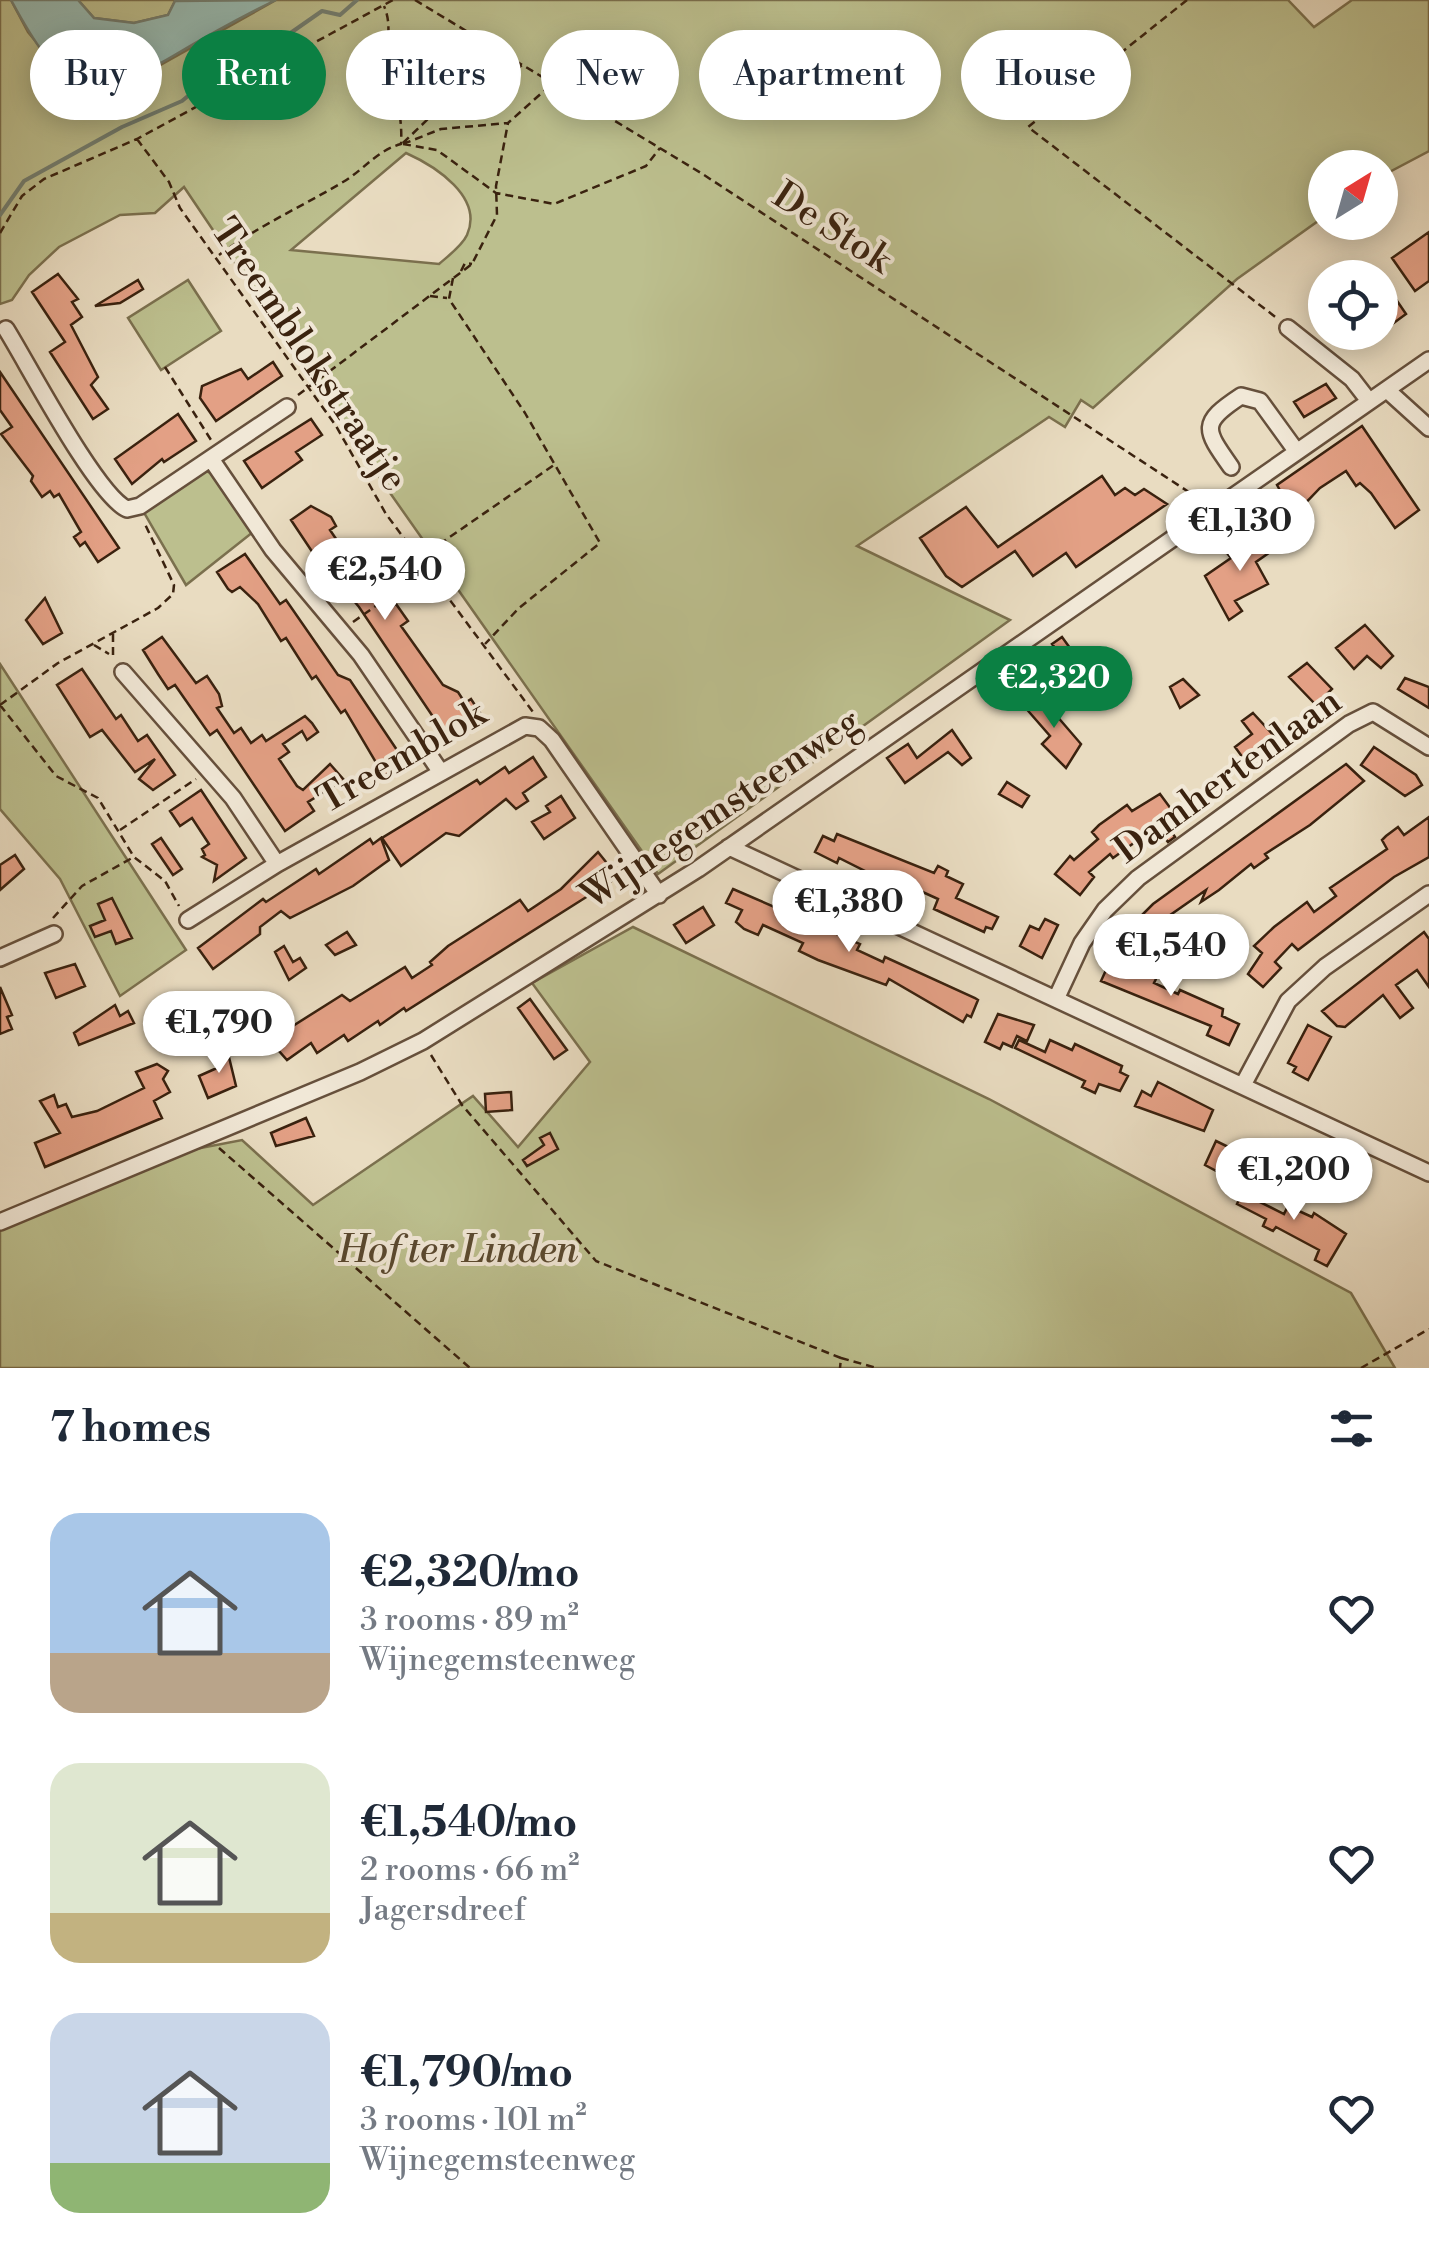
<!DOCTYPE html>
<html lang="en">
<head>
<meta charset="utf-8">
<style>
	:root { --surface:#fff; --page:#f6f6f7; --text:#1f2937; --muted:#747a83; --accent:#0b8043 }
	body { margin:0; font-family:"Libre Bodoni",serif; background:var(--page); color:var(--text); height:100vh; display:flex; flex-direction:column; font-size:38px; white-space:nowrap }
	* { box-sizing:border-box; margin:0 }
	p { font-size:32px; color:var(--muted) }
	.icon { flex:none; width:55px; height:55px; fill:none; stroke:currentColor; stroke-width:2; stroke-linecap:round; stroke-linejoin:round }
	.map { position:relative; height:1368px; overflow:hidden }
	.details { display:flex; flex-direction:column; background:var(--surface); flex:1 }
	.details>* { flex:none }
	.banner { position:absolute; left:30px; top:30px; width:1370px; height:90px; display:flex; gap:20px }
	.needle { width:65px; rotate:37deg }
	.tools { position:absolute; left:1308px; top:150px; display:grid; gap:20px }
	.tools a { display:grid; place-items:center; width:90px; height:90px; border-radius:50%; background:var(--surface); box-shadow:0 5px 25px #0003; font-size:50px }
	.price { position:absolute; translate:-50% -85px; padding:0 22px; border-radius:35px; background:#fff; color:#222; font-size:32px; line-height:65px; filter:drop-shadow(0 2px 5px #0008) }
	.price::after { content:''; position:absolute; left:50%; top:60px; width:30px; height:22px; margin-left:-15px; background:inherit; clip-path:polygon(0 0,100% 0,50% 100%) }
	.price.on { background:var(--accent); color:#fff }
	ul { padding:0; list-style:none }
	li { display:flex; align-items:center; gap:30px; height:250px; padding:0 50px }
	li span { display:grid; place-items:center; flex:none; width:280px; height:200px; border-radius:30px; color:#555 }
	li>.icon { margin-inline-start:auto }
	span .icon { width:120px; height:120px; fill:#fffc; stroke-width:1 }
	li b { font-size:42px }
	h2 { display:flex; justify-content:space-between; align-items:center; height:120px; padding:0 50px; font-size:42px }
	.pill { padding:0 35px; border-radius:45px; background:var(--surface); box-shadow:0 5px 25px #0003; font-size:35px; line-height:90px }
	.pill.on { background:var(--accent); color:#fff }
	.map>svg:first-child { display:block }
	.green { fill:#bcbf8e; stroke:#7b704e; stroke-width:2.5; fill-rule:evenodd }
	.water { fill:#97bbb3; stroke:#727e71; stroke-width:2.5 }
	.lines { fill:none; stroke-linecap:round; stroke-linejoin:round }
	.stream { stroke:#727e71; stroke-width:4 }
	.building { fill:#e3a085; stroke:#3a220f; stroke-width:2.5 }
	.minor-casing { stroke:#66503c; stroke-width:20 }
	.path { stroke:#3a220f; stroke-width:2.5; stroke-dasharray:8 5; stroke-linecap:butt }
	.minor { stroke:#f1e8d7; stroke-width:15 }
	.labels { text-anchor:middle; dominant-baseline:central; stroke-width:8; stroke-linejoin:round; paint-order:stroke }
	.street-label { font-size:38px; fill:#3a220f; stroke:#f1e8d7 }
	.park-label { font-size:38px; font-style:italic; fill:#5a492f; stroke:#f1e8d7 }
</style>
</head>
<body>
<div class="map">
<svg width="1429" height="1368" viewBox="0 0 1429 1368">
	<rect width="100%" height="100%" fill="#e9dcc1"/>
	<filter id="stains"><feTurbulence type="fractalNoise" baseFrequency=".002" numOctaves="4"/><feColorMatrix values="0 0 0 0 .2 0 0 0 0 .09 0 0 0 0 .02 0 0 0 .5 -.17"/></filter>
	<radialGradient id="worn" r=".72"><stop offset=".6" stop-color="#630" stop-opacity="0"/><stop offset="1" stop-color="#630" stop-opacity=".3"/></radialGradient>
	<!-- green -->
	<path class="green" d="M0,0H11L28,32L63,74L139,77L276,0H1288L1314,27L1352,0H1429V151L1380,177V168H1325V216L1237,279L1093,408L1081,400L1065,427L1049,417L857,546L1010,620L658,874L388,490L184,187L155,213L120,215L59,247L29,275L12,300L0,304ZM406,153C435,166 484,197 467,235C462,246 448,256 439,264L291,250Z
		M78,0H198L175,1L168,15L134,23L94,18Z
		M188,280L221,331L161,370L128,318Z
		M203,470L214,474L253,532L186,585L143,511Z
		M0,664L186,950L120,996L60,879L0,809Z
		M633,927L989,1099L1351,1293L1395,1368H0V1228L185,1151L242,1140L313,1205L473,1096L518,1147L590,1062L532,983Z"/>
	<!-- water -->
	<path class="water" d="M11,0H78L94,18L134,23L168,15L175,1L276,0C241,17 207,36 173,56C83,109 58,87 11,0Z"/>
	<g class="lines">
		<!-- stream -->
		<path class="stream" d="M0,215L24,181L122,127L182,101L213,75L279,41L322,11L340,15L357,0"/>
	</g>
	<!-- building -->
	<path class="building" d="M1429,232V281L1415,291L1392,258Z
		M58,274L78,299L72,302L82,317L71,325L98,377L91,385L108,409L93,419L50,352L65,342L32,292Z
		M1380,276L1406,314L1380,333Z
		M138,280L143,289L120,303L95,306Z
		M273,362L282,376L216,421L200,398L202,386L241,369L248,379Z
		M0,372L119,548L98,562L85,542L80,546L74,537L81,532L59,494L54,497L50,491L42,497L31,481L33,476L1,434L12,427L0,410Z
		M1326,384L1336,398L1304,417L1294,402Z
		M178,414L196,441L164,462L162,459L132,484L115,459Z
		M311,419L322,435L296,452L302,460L262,488L244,461Z
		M1362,426L1419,510L1395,528L1371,493L1360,483L1356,486L1346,471L1320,488L1296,513L1300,518L1295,523L1273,530L1259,510L1282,494L1277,485Z
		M1102,476L1115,495L1125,488L1135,495L1144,489L1167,504L1076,567L1066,553L1033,576L1015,551L962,587L946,576L920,538L966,507L998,547Z
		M311,506L331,517L336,526L330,530L347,555L362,564L391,607L396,604L408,621L401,626L443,685L458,692L465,703L471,699L482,716L448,739L359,607L339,583L335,586L291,520Z
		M1259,530L1273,550L1256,562L1268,584L1235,601L1242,611L1229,620L1205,576L1231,558L1227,553Z
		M245,554L280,604L286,600L338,675L350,680L405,762L384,776L345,710L341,713L316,676L312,679L286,638L281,641L258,604L240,587L232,592L228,589L217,572Z
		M45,598L62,633L43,644L26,620Z
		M1365,625L1393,656L1381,668L1367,656L1354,669L1336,648Z
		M162,637L196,683L207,676L219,694L222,706L217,708L234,733L241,728L251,743L262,735L266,741L305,716L312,723L318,732L307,740L302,731L283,744L289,752L279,759L297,786L303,790L330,764L344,780L308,802L314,811L285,831L217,730L210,735L175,685L168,689L158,674L143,650Z
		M1062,637L1080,662L1100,648L1121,670L1112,677L1108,671L1065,697L1047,672L1064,660L1052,644Z
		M1307,663L1332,689L1316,705L1289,677Z
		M82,669L116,719L121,715L138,741L147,735L175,775L153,790L139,779L155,759L135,772L102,730L90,737L57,685Z
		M1405,678L1429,687V708L1398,689Z
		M1183,679L1199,695L1180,708L1170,687Z
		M1037,693L1081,744L1066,768L1042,744L1050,736L1023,705Z
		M1253,713L1277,739L1246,762L1235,747L1252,734L1242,721Z
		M952,730L971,758L962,765L948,752L905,783L887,758L908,744L917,758Z
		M1374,747L1416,775L1422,785L1405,796L1361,765Z
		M533,757L546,777L523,793L528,801L516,809L506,799L459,836L446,833L401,866L382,838L477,780L480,784L505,767L509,773Z
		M1346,764L1364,781L1310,825L1265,854L1268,858L1254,868L1251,864L1219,890L1201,902L1206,890L1166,918L1175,927L1163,939L1153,929L1147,934L1135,922L1153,904Z
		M1007,782L1029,796L1022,807L999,794Z
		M201,790L246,858L214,881L217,865L202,857L205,855L202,849L209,844L192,818L180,826L170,811Z
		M1160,794L1174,813L1164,821L1175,837L1168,842L1156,827L1113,858L1110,854L1089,872L1094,877L1080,895L1055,874L1070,856L1074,860L1098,839L1092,832L1099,825L1127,805L1132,811Z
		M561,796L575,818L544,839L532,822L550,812L546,806Z
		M1429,817V857L1394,877L1298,950L1292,944L1275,962L1281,968L1263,987L1248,974L1262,953L1254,946L1274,927L1307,902L1314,912L1336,896L1330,888L1387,849L1382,840L1386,836L1398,827L1404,835Z
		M837,834L934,873L938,866L948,871L946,876L963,884L956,898L998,917L992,929L986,927L984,932L934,909L938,899L916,889L913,895L839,858L837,863L815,852L823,836L834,841Z
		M161,838L182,869L173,875L152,844Z
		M381,838L389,860L353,886L290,918L281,911L260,927V934L213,969L198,948L263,899L266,902L316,869L319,874L370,839L373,844Z
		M598,852L618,877L406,1011L404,1008L380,1025L378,1021L348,1041L344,1035L317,1053L311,1043L287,1060L264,1034L283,1021L288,1029L342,995L350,1001L405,967L412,978L432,965L430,962L448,946L520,900L528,911L561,889Z
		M15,855L24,869L0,890V865Z
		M733,889L860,944L857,950L883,962L885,957L975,998L978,1000L971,1017L967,1015L963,1022L889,979L886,985L818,960L799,951L803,943L763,925L758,935L744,929L736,922L742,910L726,903Z
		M112,898L132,938L116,944L111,931L95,937L90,926L105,920L98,904Z
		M703,907L714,925L686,943L674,925Z
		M1045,919L1058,925L1042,958L1020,946L1030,926L1039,930Z
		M347,932L356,945L335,955L326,945Z
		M1424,932L1429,939V987L1417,970L1396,985L1413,1008L1400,1018L1383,995L1345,1027L1337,1026L1322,1011Z
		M284,946L293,962L300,958L306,968L289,980L275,952Z
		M1111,959L1157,977L1154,983L1178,994L1180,990L1223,1009L1222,1016L1239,1024L1229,1045L1207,1035L1211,1026L1101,981Z
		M75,964L85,986L56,998L45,973Z
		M0,987L12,1015L7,1017L12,1029L0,1034Z
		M530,999L567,1050L554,1059L518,1008Z
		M115,1005L120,1016L128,1011L134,1023L79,1045L74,1033Z
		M998,1014L1034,1025L1027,1041L1017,1036L1012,1047L1003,1043L1000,1049L985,1042Z
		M1308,1025L1331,1037L1308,1080L1293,1072L1296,1067L1288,1063Z
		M1019,1040L1045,1052L1050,1040L1072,1050L1075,1044L1122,1066L1120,1072L1128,1076L1120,1091L1099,1084L1095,1093L1082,1087L1085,1081L1015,1048Z
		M227,1049L236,1086L208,1098L199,1076L217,1068L212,1055Z
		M157,1064L168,1071L163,1079L170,1092L154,1101L162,1118L45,1167L35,1143L60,1133L40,1101L54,1095L58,1107L66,1104L72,1117L97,1111L144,1088L136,1072Z
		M1158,1082L1213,1110L1204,1131L1135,1106L1142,1091L1151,1096Z
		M511,1092L512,1110L486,1112L485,1094Z
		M306,1118L314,1136L276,1146L271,1133Z
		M550,1133L558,1149L527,1166L523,1160L544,1145L540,1138Z
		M1216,1141L1245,1155L1236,1173L1225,1168L1222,1174L1205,1165Z
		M1252,1174L1264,1180L1258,1201L1284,1214L1288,1206L1312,1217L1314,1213L1346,1234L1327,1266L1315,1260L1319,1250L1276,1227L1273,1231L1263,1226L1266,1219L1237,1204Z"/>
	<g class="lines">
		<defs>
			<path id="minor" d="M1288,328L1352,379L1369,401
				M6,329C28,364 96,495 127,509L140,506L287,407
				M1387,390L1429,428
				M211,459L273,550L361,655L440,771
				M1231,467C1204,429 1200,423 1241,396L1260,401L1297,452
				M123,672L233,798L277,864
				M729,847L1429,1173
				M188,920L277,864L525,726L539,728L552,740L659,895
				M0,958L54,934
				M1056,999L1082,943L1105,910L1138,878L1349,724L1373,712L1429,747
				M1243,1085L1288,1001L1325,967L1429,894
				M0,1222L360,1072L423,1041L698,869L1429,360"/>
		</defs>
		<!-- minor casing -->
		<use href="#minor" class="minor-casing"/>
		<!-- path -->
		<path class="path" d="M415,0L701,173L1201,500
			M1187,0L1028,127L1278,319
			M137,139L169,182L180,208L336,426L386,514L533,712
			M403,143L480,69L513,72L522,65
			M403,144L437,150L496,193L554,204L646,166L660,148
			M403,144L441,129L508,123L554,82
			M0,233L22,196L44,179L137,139L393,0
			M219,255C258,226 301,207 343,182C365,169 376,151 401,144C403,114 394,91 388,63C385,43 393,27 384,6
			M461,271L465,263L472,264
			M453,278L449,299L525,413L600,543L519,608L485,644
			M430,296L447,298
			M165,367L211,440
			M298,395L472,264L497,215L496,186L508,123
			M418,559L554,465
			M353,622L424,572
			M113,634V660
			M94,645L109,654
			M0,705L58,663L158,608L173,594L174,585L144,522
			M0,705L56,776L98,798L134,857L165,881L179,906
			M120,830L196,779
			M53,918L82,886L132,858
			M431,1055L462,1105L596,1261L841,1358L840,1368
			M219,1148L470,1368
			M841,1358L877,1368
			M1361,1368L1429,1329"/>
		<!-- minor -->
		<use href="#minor" class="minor"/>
	</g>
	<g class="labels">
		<!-- street labels -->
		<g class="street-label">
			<text transform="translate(832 228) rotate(33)">De Stok</text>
			<text transform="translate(309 355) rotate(56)">Treemblokstraatje</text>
			<text transform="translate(402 757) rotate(-30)">Treemblok</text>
			<text transform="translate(1228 776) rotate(-36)">Damhertenlaan</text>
			<text transform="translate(721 809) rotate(-34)">Wijnegemsteenweg</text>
		</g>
		<!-- park labels -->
		<g class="park-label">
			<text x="458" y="1250">Hof ter Linden</text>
		</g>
	</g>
	<rect width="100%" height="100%" filter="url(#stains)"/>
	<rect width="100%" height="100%" fill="url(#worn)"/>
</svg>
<div class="tools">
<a><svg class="needle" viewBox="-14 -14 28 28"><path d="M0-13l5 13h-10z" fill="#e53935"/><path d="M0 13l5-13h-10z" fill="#747a83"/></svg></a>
<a><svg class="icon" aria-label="locate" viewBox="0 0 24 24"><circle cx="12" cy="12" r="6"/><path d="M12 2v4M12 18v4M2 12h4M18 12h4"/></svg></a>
</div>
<b class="price" style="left:1240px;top:574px">€1,130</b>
<b class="price" style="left:385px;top:623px">€2,540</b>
<b class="price on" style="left:1054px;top:731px">€2,320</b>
<b class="price" style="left:849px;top:955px">€1,380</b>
<b class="price" style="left:1171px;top:999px">€1,540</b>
<b class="price" style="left:219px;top:1076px">€1,790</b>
<b class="price" style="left:1294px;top:1223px">€1,200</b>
<div class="banner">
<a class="pill">Buy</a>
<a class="pill on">Rent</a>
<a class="pill">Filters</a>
<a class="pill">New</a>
<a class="pill">Apartment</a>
<a class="pill">House</a>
</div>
</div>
<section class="details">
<h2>7 homes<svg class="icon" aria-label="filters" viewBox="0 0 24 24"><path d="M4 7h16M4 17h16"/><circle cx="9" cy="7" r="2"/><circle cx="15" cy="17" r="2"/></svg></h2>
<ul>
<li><span style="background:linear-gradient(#a9c7e8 70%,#b9a48a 0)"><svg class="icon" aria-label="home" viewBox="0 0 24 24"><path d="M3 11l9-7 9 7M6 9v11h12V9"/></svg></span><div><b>€2,320/mo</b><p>3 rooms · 89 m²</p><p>Wijnegemsteenweg</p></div><svg class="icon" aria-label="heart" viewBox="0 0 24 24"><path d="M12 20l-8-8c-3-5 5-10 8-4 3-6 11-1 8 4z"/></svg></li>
<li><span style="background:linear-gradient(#dfe7d0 75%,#c2b280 0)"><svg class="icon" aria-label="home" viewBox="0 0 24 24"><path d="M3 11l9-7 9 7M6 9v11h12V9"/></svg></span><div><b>€1,540/mo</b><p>2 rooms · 66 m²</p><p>Jagersdreef</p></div><svg class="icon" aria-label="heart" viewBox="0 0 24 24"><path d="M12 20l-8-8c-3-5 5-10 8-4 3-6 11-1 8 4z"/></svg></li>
<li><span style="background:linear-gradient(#c9d6e8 75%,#8fb573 0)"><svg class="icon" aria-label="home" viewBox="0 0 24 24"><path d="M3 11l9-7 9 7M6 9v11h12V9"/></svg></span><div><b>€1,790/mo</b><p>3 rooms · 101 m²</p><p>Wijnegemsteenweg</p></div><svg class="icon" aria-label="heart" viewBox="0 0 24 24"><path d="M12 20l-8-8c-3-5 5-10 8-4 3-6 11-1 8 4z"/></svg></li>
</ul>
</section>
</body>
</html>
